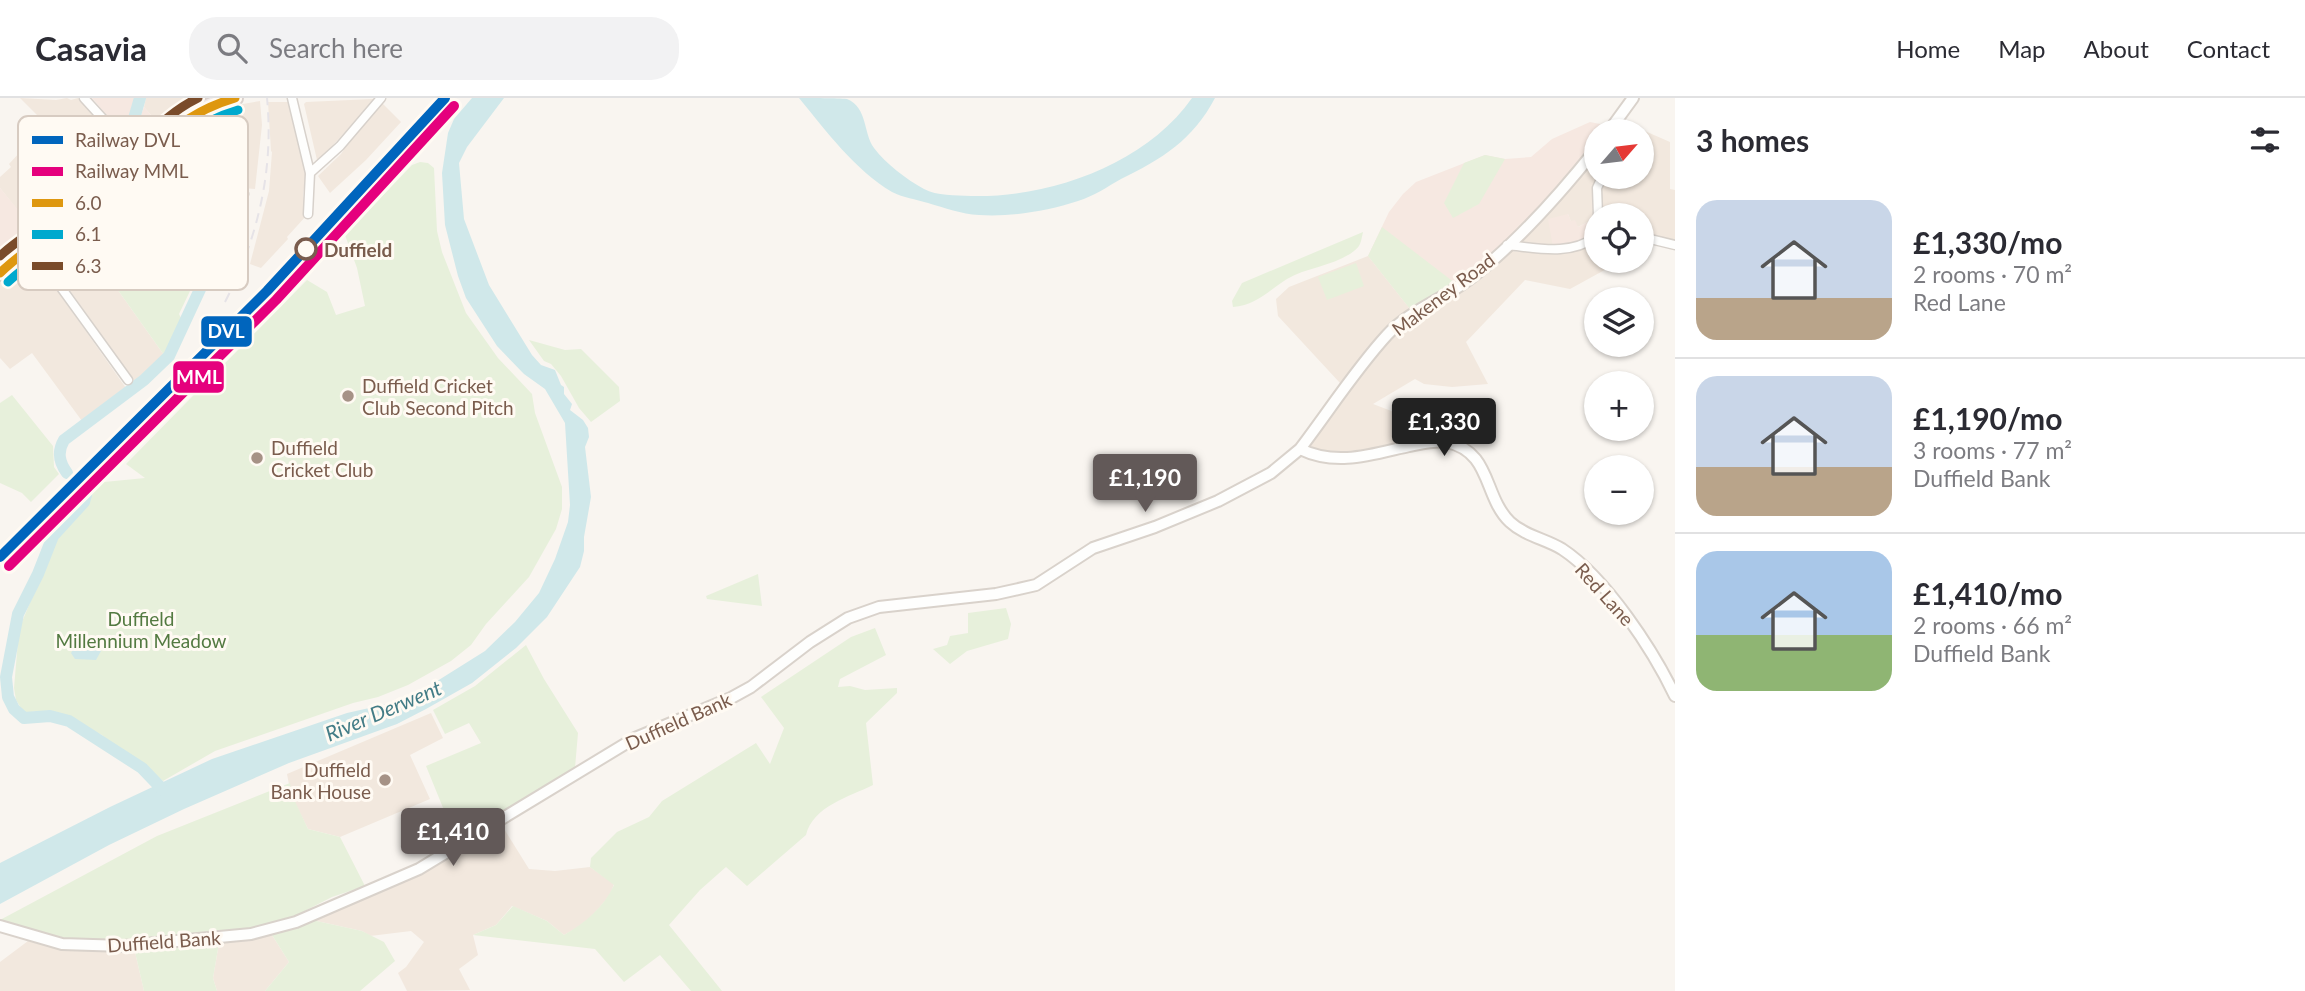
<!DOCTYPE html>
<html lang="en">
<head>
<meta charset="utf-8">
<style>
	:root { --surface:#fff; --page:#f2f2f3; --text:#2b2b33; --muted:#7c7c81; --line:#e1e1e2; --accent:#625958 }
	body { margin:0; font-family:Lato,sans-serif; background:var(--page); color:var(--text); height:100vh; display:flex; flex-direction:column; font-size:26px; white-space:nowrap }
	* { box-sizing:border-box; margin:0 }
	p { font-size:23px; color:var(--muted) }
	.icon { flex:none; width:38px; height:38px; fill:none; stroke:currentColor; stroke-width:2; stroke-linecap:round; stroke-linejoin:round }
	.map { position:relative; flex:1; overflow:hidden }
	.sheet { display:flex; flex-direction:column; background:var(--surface); width:630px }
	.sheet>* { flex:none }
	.needle { width:46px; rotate:62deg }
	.tools { position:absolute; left:1584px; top:21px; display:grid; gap:14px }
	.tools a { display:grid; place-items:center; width:70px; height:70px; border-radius:50%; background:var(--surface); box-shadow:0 2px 5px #0004; font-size:35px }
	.price { position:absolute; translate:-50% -60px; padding:0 16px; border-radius:7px; background:var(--accent); color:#fff; font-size:23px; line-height:46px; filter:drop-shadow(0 2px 4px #0008) }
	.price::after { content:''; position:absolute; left:50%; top:42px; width:21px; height:16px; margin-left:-10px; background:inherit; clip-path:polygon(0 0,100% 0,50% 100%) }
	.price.selected { background:#222; color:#fff }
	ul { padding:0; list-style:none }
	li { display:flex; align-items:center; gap:21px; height:175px; padding:0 21px }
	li+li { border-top:2px solid var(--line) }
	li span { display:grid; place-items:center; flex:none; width:196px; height:140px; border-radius:21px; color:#555 }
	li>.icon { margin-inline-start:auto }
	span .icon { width:84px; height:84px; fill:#fffc; stroke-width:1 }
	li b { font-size:30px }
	h2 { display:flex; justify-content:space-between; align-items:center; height:84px; padding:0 21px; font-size:30px }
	header { display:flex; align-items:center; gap:42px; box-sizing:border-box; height:98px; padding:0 35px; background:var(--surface); border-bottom:2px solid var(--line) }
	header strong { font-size:33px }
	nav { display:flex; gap:38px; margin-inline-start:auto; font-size:24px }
	.search { width:490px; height:63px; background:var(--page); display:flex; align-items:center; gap:18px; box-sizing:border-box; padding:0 24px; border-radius:28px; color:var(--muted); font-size:26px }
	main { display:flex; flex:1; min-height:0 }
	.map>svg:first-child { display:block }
	.residential { fill:#f2e8de }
	.commercial { fill:#f6e8e1 }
	.green { fill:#e7f0db }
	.water { fill:#d0e8ea }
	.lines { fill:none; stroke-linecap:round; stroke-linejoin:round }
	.river { stroke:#d0e8ea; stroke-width:12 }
	.street-casing { stroke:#d7d1cb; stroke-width:11 }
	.secondary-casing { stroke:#d9d2cb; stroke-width:14 }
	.highway-casing { stroke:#dad1cc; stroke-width:18 }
	.street { stroke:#fefefd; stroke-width:8 }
	.secondary { stroke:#fefefd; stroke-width:10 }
	.highway { stroke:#f2eae7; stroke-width:14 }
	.rail { stroke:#e6e3e7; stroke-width:2; stroke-dasharray:10 7; stroke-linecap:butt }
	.bus-1-casing { stroke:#fffaf3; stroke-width:14 }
	.bus-2-casing { stroke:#fffaf3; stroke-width:14 }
	.bus-3-casing { stroke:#fffaf3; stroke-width:14 }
	.bus-1 { stroke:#de970f; stroke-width:9 }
	.bus-2 { stroke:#00a9ce; stroke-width:9 }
	.bus-3 { stroke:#7a4b2a; stroke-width:9 }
	.rail-1-casing { stroke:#fffaf3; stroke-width:16 }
	.rail-2-casing { stroke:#fffaf3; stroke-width:16 }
	.rail-1 { stroke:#0065bd; stroke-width:10 }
	.rail-2 { stroke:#e5007d; stroke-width:10 }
	.stop-dot { fill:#fffaf3; stroke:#7a5c4d; stroke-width:3.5 }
	.poi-dot { fill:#a69286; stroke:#fffaf3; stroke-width:2.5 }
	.labels { text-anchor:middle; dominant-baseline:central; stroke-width:6; stroke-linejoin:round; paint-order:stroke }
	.stop-label { font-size:19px; font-weight:bold; fill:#7a5c4d; stroke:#fffaf3; text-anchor:start }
	.street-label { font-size:19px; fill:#7a5c4d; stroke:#fffaf3 }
	.poi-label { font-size:19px; fill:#7a5c4d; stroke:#fffaf3; text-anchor:start }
	.park-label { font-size:19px; fill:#537a41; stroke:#fffaf3 }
	.water-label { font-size:21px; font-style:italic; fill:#437c86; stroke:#fffaf3 }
	.key { fill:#fffaf3; stroke:#d7cbc1; stroke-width:2 }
	.key-label { font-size:19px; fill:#7a5c4d }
	.line-badge { stroke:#fffaf3; stroke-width:2.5 }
	.badge-label { font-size:19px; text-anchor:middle; font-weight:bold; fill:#fff }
</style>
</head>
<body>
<header>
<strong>Casavia</strong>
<div class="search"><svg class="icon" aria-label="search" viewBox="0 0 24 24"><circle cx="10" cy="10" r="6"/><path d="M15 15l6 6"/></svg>Search here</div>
<nav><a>Home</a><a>Map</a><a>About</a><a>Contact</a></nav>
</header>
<main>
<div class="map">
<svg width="1675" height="893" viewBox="0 0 1675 893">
	<rect width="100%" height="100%" fill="#f9f5f0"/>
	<!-- residential -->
	<path class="residential" d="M20,0L56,2L67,0L71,2L78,0L112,35L117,46L76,74L83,85L24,120L0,90V79L11,69L9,66L46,26Z
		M146,0H189L180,15L164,32L144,9Z
		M373,1L374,2L325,56L317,62L304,6L306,4Z
		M260,3L262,27L255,91L171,84L167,74L173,72L172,68L185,51L201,56L210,30L196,22L237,7Z
		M268,4H289L306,74L303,97L306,118L287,139L288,141L261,170L250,166L269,93L272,54L271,53Z
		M382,5L401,24L366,62L330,95L318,78L341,56L353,38Z
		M1622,23L1670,44V91L1675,92V145L1643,137L1642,117H1601V89L1607,79H1642V33H1616Z
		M1596,57V79H1599L1593,88L1592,97L1595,124H1588L1578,129L1571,124L1568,116L1553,149L1516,144L1550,114Z
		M72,129L85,146L69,157L76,169L93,157L164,257L146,278L135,284L39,149Z
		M1596,143V163H1621L1570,191L1525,182L1466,244L1488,286L1452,289L1424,286L1415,281L1373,306L1394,314H1410L1422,319L1429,327L1432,339L1348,356L1322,353L1310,348L1368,267L1389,242L1410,222L1441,202L1463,192L1487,175L1509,153L1566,155Z
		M30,154L126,290L82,323L32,255L10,271L0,260V183Z
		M1368,158L1410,211L1393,223L1340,285L1278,218L1276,201L1289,189Z
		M431,615L443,640L410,657L430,701L340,739L308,731L291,697L287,676Z
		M501,726L529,771L555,773L590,769L614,786L610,797L587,824L564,837L547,823L512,808L496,827L473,837L478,857L459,871L470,892L407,893L398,875L406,869L424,844L411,833L370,838L362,833L312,822Z
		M272,837L289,864L265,893H217L213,880L219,845Z
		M28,843L64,851L135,854L144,893H0V864Z"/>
	<!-- commercial -->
	<path class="commercial" d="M92,0H137L126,35L123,36Z
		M144,9L163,31L140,51L135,33Z
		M1590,24L1600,26L1603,30L1602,33H1596V44L1592,49L1533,118L1466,178L1410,211L1368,158L1389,114L1403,96L1416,84L1485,57L1505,61L1531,59L1552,41Z
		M117,46L126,72L112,86L0,167V90L24,119L83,85L76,73L101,51Z
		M1568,116L1571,123L1575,122L1578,129L1588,124H1595V134L1588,142L1553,149L1548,121Z"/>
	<!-- green -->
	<path class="green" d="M1485,57L1505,61L1479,106L1453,120L1444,105L1464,65Z
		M420,64L428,65L434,70L437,133L442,154L466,215L498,260L532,296L535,315L562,389V411L556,431L529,479L486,526L471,547L451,563L408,587L378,599L353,605L215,653L163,683L133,660L111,647L102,637L56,617L39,613L24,615L16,602L14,590L19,531L56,442L89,405L94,385L145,380L126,366L307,182L327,194L336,217L365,208L357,170L345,137L412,67Z
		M1382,129L1455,185L1410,211L1368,158Z
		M1363,134C1361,143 1361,148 1354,153C1335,168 1307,169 1287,181C1268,193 1256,207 1233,209L1232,203L1242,185Z
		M151,137L182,166L192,178L190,193L179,216L182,222L164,257L93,157L107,148L109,151L117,145L121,151L134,142L138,146Z
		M1356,165L1364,188L1327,202L1318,179Z
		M529,242L565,252L581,251L619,289L620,303L591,324L579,310L561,278L551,266L544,263Z
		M12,297L53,348L54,369L59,376L31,404L22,395L0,385V305Z
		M758,476L762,508L707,501L706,498Z
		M1006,510L1011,526L1008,541L967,553L950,566L933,551L947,547L950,538L968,535V515Z
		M875,530L886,557L840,581L838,589L850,588L865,592L897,590V595L866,625L873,687C849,699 813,708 806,737L747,788L726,769L700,792L669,827L722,893H691L660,857L624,884L595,851L473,837L496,827L513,808L547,823L564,837C585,825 604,809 614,787L590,769L591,760L617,734L649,719L662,703L756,645L770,666L784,630L761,599L851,539Z
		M526,547L544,581L578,635L575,670L468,737L459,717L448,722L426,668L481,645L469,625L445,636L433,612L475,588Z
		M290,685L292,697L308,731L340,739L365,788L332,799L291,820L241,832L174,839L125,843L65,840L0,822L157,738Z
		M312,822L362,833L384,844L395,863L360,893H265L289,864L272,837Z
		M219,845L213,880L217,893H144L135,854Z"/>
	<!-- water -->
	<path class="water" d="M472,0H504L467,49L459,65L464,121L489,187L532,257L541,267L555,272L561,287L564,289V296L572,306L570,312L583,322L588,330L589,339L585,349L591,399L584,439V453L580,469L547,519L516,550L472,585L426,611L397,626L289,665L184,711L109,747L0,806V765L110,709L212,661L347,615L387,606L426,590L485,553L515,524L539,495L555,461L568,424L570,407L565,325L545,291L524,276L497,248L466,200L458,178L445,127L442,75L448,35L454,21Z
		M799,0C811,0 838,0 847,1C868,10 863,35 874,50C886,66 906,81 924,91C937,98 955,97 971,98C1049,100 1145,67 1192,0H1215C1193,42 1162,61 1121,81C1107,89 1094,98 1078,103C1047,113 1012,119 979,117C961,116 945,110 928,105C915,101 904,100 892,94C855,72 826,33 799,0Z
		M94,538L101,543V553L96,562L75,561L71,555C77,545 81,539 94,538Z"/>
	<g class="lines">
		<!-- river -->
		<path class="river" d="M131,58L128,41L140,0
			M136,77L138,84
			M67,375C59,364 57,354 64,342L144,282L169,258L202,187L197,168L191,158L151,120L141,105
			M82,390L86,397L84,404L53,438L38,476L18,516L6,579L8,599L14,611L24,620L50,618L69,623L142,670L165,694"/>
		<defs>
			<path id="street" d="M84,0L115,34L130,73
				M292,0L310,75L308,116
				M310,75L340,48L381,0
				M113,93L170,87L244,96
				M1598,117L1597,90L1602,79
				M1642,139L1675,147
				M1507,147C1538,150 1569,158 1596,139
				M31,148L128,282"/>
			<path id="secondary" d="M194,0L197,12
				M1609,33L1633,0
				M1300,351C1337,369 1373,356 1409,348C1420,346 1436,342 1447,344C1492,354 1483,398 1510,424C1525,438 1546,441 1562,451C1606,480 1653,552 1675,598
				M0,828L62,846L124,848L251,836L296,824L419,771L635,640L731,600L751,589L810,544L848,520L879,509L996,496L1036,487L1093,450L1155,429L1218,403L1271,375L1300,351C1329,313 1355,272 1387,237C1410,212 1444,201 1471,180C1517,145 1560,96 1596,51"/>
			<path id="highway" d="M0,175C29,145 67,128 100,102C146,64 173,12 235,0"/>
		</defs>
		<!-- street casing -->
		<use href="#street" class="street-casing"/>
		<!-- secondary casing -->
		<use href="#secondary" class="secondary-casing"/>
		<!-- highway casing -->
		<use href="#highway" class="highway-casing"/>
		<!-- street -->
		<use href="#street" class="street"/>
		<!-- secondary -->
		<use href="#secondary" class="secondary"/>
		<!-- highway -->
		<use href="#highway" class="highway"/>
		<!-- rail -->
		<path class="rail" d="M225,204C258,140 274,72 267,0"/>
		<defs>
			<path id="bus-1" d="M0,175C30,146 68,128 100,102C150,61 167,20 235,0"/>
			<path id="bus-2" d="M8,184C39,155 76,138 108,111C155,73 176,30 238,12"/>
			<path id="bus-3" d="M0,158C28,132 63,116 93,92C129,62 155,21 198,0"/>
		</defs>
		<!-- bus-1 casing -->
		<use href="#bus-1" class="bus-1-casing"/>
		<!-- bus-2 casing -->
		<use href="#bus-2" class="bus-2-casing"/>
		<!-- bus-3 casing -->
		<use href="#bus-3" class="bus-3-casing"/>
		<!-- bus-1 -->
		<use href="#bus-1" class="bus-1"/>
		<!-- bus-2 -->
		<use href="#bus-2" class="bus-2"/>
		<!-- bus-3 -->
		<use href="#bus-3" class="bus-3"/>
		<defs>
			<path id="rail-1" d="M0,459L267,193L445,0"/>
			<path id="rail-2" d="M9,468L276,202L454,8"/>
		</defs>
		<!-- rail-1 casing -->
		<use href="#rail-1" class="rail-1-casing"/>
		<!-- rail-2 casing -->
		<use href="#rail-2" class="rail-2-casing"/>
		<!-- rail-1 -->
		<use href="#rail-1" class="rail-1"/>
		<!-- rail-2 -->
		<use href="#rail-2" class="rail-2"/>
	</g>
	<!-- markers -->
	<circle class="stop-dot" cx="306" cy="151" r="10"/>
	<g class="poi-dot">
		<circle cx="348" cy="298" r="7"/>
		<circle cx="257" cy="360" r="7"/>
		<circle cx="385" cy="682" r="7"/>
	</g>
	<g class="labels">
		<!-- stop labels -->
		<g class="stop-label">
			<text x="324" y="151">Duffield</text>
		</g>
		<!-- street labels -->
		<g class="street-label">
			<text transform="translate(1443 196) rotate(-37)">Makeney Road</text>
			<text transform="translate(1605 496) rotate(48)">Red Lane</text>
			<text transform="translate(678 623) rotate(-24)">Duffield Bank</text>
			<text transform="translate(164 843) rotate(-4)">Duffield Bank</text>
		</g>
		<!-- poi labels -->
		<g class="poi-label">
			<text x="362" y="287">Duffield Cricket<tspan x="362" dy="22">Club Second Pitch</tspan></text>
			<text x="271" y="349">Duffield<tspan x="271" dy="22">Cricket Club</tspan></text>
			<text x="371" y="671" text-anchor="end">Duffield<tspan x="371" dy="22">Bank House</tspan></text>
		</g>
		<!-- park labels -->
		<g class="park-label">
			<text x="141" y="520">Duffield<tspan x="141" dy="22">Millennium Meadow</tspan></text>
		</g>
		<!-- water labels -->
		<g class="water-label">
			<text transform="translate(383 612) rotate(-23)">River Derwent</text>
		</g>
	</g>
	<!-- legend -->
	<rect x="18" y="18" width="230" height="174" rx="10" class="key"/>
	<rect x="32" y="38" width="31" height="8" fill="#0065bd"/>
	<rect x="32" y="69" width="31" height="9" fill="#e5007d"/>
	<rect x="32" y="101" width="31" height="8" fill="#de970f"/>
	<rect x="32" y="132" width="31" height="9" fill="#00a9ce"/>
	<rect x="32" y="164" width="31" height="8" fill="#7a4b2a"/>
	<g class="key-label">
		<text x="75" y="49">Railway DVL</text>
		<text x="75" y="80">Railway MML</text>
		<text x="75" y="112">6.0</text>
		<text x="75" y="143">6.1</text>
		<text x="75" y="175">6.3</text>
	</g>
	<g class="line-badge">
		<rect x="200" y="217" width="53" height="33" rx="7" fill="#0065bd"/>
		<rect x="172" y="262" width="53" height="34" rx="7" fill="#e5007d"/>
	</g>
	<g class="badge-label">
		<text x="226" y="240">DVL</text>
		<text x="199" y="286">MML</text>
	</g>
</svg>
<div class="tools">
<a><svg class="needle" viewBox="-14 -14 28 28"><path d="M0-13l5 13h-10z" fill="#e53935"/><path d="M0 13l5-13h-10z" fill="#7c7c81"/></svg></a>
<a><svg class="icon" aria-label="locate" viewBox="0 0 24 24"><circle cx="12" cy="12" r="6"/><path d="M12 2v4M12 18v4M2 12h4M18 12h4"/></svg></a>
<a><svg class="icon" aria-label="layers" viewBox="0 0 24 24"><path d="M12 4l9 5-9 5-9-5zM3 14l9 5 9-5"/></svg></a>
<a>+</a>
<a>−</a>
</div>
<b class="price selected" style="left:1444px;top:360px">£1,330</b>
<b class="price" style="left:1145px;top:416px">£1,190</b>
<b class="price" style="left:453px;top:770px">£1,410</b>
</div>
<section class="sheet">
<h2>3 homes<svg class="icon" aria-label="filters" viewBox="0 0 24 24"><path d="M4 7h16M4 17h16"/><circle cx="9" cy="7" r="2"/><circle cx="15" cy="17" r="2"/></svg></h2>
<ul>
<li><span style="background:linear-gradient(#c9d6e8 70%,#b9a48a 0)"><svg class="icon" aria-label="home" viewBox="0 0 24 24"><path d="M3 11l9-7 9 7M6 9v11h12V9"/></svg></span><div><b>£1,330/mo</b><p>2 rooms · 70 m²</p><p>Red Lane</p></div></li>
<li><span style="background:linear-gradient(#c9d6e8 65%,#b9a48a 0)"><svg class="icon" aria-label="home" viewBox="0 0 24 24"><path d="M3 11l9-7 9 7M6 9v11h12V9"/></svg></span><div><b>£1,190/mo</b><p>3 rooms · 77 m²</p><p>Duffield Bank</p></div></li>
<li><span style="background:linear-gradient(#a9c7e8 60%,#8fb573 0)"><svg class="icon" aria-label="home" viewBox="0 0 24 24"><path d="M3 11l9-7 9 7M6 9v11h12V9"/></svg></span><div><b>£1,410/mo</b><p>2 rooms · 66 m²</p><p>Duffield Bank</p></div></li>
</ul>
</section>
</main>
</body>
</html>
